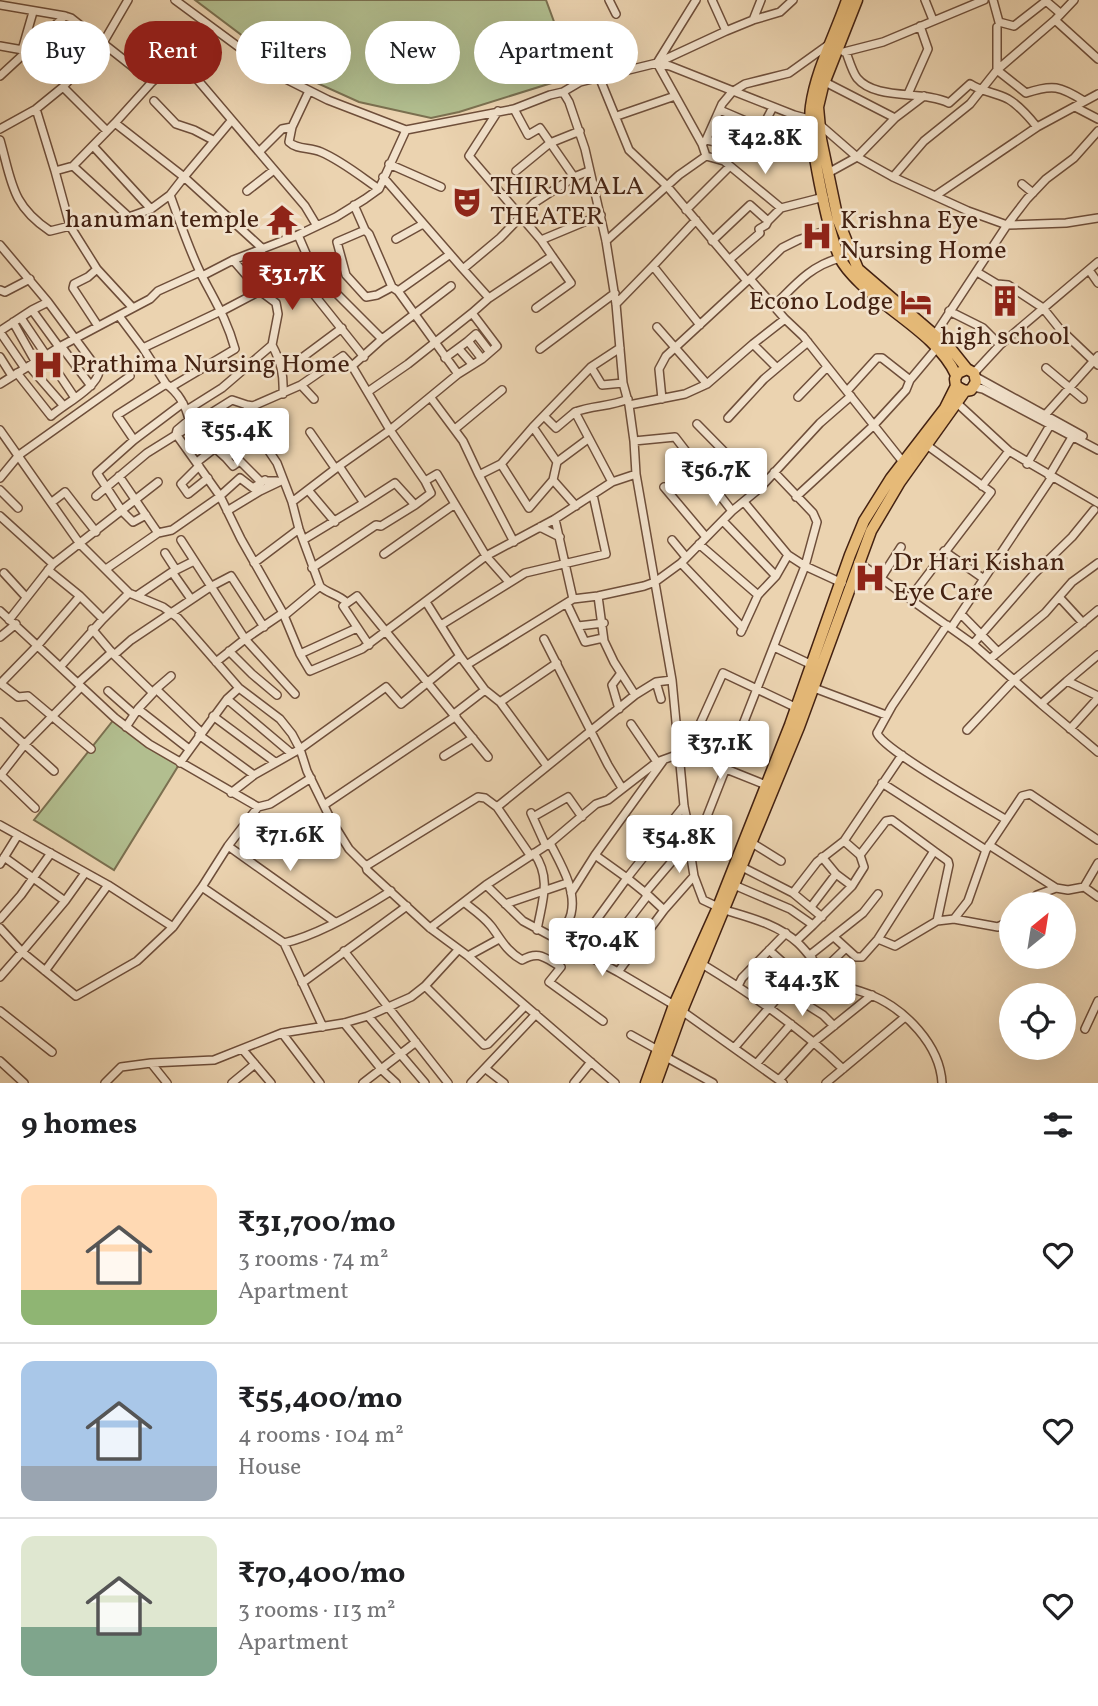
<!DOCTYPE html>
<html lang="en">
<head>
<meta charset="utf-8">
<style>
	:root { --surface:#fff; --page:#f6f6f6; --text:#202124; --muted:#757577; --line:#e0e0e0; --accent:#8f2418 }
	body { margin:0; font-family:Vollkorn,serif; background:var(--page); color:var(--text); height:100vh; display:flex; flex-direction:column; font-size:26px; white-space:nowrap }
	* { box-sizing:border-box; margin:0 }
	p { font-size:23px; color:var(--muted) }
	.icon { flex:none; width:38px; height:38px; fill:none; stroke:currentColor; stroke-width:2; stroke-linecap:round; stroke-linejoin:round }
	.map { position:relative; height:1083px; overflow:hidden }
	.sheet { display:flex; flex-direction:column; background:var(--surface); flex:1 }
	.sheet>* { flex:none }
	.banner { position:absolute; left:21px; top:21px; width:700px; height:63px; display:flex; gap:14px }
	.needle { width:46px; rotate:30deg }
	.controls { position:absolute; left:999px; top:892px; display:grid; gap:14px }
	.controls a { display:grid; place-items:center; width:77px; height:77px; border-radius:50%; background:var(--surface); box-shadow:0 7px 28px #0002; font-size:35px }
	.price { position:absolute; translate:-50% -60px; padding:0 16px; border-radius:7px; background:#fff; color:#222; font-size:23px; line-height:46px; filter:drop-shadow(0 2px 4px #0008) }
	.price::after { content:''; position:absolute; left:50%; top:42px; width:21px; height:16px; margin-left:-10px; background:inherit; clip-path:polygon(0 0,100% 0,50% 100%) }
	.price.active { background:var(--accent); color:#fff }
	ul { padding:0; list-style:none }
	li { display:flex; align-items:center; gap:21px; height:175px; padding:0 21px }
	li+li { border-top:2px solid var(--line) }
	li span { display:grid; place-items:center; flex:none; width:196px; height:140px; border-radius:14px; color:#555 }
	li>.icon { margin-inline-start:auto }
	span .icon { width:84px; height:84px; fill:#fffc; stroke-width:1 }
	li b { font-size:30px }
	h2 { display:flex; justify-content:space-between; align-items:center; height:84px; padding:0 21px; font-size:30px }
	.chip { padding:0 24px; border-radius:32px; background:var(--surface); box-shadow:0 7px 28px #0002; font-size:24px; line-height:63px }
	.chip.active { background:var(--accent); color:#fff }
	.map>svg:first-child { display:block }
	.garden { fill:#b2be8f; stroke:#7b7050; stroke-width:2 }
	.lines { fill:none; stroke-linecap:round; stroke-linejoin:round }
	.minor-casing { stroke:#6e4e3a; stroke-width:10 }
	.major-casing { stroke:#442212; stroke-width:13 }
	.minor { stroke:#f2e2cc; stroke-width:7 }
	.major { stroke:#e6ba78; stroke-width:10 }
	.labels { text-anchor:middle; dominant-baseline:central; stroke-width:5; stroke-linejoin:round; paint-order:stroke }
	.poi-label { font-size:26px; fill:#442212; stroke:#f2e2cc; text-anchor:start }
</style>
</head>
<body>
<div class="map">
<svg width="1098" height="1083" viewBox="0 0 1098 1083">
	<rect width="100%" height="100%" fill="#ebd3b0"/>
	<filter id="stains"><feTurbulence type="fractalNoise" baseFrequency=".00286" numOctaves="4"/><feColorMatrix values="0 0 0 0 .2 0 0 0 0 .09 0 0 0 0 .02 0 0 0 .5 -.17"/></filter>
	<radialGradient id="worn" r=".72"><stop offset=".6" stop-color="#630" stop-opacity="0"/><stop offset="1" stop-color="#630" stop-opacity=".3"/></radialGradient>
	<!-- garden -->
	<path class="garden" d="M195,0H546L574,76L459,112L431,118L359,102L288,70Z
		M115,718L180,763L114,870L34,820Z"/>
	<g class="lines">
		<defs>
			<path id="minor" d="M175,0L274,73L328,100L406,130L514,109L550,95L563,92L569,102L585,149L606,241L616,304L623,383L629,405L634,441L636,474L672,680L684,806L691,839V857L694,876L703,900L718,907
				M609,0L616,14
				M696,0L657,63L726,31L712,0
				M925,0L933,20
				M993,0L999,22L1014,26L1046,1L1060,13
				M0,5L65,16
				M753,20L780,12L793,0
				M1055,20L1098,59
				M207,25L179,58L305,206L317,226
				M997,27V70L1055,20L1074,0
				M726,31L753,20L761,0
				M0,46L23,50
				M22,50L33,12
				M844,52L883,42L984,0
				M846,52C849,60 852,71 857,78C876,101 923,90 949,103L970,84C982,92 995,92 1008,99C1020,106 1029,117 1037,127
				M657,63L702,144L706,140L722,104L732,92L745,84L789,73L828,45
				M0,76L65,16L71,18L152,82
				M600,79L629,150L666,185L747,281L750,279L785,319L803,336L903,462
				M825,82L895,118
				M63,87L103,43L128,0
				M309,91L292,127L289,142C297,150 310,147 321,152C342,161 360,176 379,189
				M563,92L580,82L657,63L670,66L794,115L809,119
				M908,94L928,49L920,26
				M154,101L176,124L194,130L213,140
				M1075,107L1098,119
				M36,109L55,171
				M514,109L528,135L540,128L574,177
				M720,110L762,128L773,107
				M498,111L469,156L541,240L601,215
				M617,116L675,96
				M231,121L184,177L263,249
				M115,123L152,82L179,58
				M819,124L857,157L893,177L968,211L1007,225L1066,223L1098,218
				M0,129L36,109L63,87L107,131
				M0,140C12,182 11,205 50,231L70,226
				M706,140L750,149L762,128
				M702,144L706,156L724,161L781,208L824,197
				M94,147L151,209L170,195
				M259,152L282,129L292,127
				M770,157L815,153
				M389,164L441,187
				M73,166L129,217L151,209
				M516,171L550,143L580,131
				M828,173L857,157L895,118L924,96
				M383,177L463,269L500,238L534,203L574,177L589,171
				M893,177L924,141L970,104L997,70L1026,93C1053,84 1060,86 1084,101
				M1022,184L1033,193
				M247,191L274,170
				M935,196L1037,127L1098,94
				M354,205L365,230L369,234L392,287L398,291L458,374
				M686,210L730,166
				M365,230L337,242L346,275L366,297L377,295L392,287
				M396,239L423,224
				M606,241L679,175L706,156
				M712,241L750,205L768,221L781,208
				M0,245L48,302L99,371C98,387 63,405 51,416L17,373
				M730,259L760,233L759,229L766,225L768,221
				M653,266L696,220
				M97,269L88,277L74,284L73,288L98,326
				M463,269L489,298
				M1089,270L1098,283
				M977,272L997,284L1008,285L1043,308L1059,328L1098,365
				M320,277L382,339L352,366
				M750,279L782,248L798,240L831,229
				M304,282L364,357
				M0,290L5,292L30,279
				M398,291L449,255
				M264,293L320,277L311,265L298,235
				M616,304L653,266L700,325
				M774,306C795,285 810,266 840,258
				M132,307L97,269L70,226L55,171L73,166L115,123L184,177L170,195C180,222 189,250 202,276C216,303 227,320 235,349L171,387
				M536,308L571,283L552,256
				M32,310L59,347
				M222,311L260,291
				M949,311L983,328L1000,345
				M472,313L489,298L552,256L541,240
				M119,316L143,348L166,384C178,392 186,406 189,420L177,430L176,434L220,496L241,539L283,613L300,654L310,671L362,649L486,556L555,519L612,482L636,474
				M21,318L75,398
				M13,322L35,361
				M657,327L707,384
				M0,331L32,310L48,302
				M0,332L24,367
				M934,336L1007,225L1027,199L1046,179L1074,158L1098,131
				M382,339L451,286
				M468,341L476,334L489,351
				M753,344L785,319
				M272,345C281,362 284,375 283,394
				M61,346L91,386
				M143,348L221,311
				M459,349L472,364
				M540,349L615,293
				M0,357L12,376
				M445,358L468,341L482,359
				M299,360L342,328
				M29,366L63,405
				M591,367L602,385L623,383
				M777,368L808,342
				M1046,368L1083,399
				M974,373L1000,345L1098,262
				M976,377L1083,436
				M0,384L61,346L150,299L158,291L200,272L202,276L233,260L298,235L336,217L365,199L379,189L406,130
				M301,385L314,399
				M974,387L983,389L1098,450
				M847,391L877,358H882L910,380
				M798,397L827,367
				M431,398L463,441L479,475
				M662,399L659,369L666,356L747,281
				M957,403L1009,451L1098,503
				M629,405L685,394L707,384L753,344L777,368L764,379L728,418
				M187,410L222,388L272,345L278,314L276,303L260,291L233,260
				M575,412C593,405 610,407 628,399
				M1046,414L1098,356
				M544,416L556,428L575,412L612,482
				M697,424L760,488
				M533,427L557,462
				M455,429L502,390
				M0,430L80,544L129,593L163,607L178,618L239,688L280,719L292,734L300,749L307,771L331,820L349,849L366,866L367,870L430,928L468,956L615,1083
				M310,432L335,468
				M134,440L117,415L166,384
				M634,441L675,437L732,511
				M226,458L233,466L240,461L260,481H277
				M197,462L215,448L226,458L259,436
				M501,464L533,427L591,367L620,348
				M1027,464L1052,422
				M199,466L181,484L188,494L208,478
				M119,476L158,533L172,530L219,497
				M1049,476L1075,432
				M0,478L19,455L130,376
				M982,486L1009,451
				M664,487L706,537
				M0,490L18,508
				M308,490L335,522
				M96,496L147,453L232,400L247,405
				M220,496L240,478L253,488L265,480
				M796,497L873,426L906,390L910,380L936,349
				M52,502L65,492L96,532
				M292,502L339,466
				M744,502L788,555L805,566L842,583
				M364,503L395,483L415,505L431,493L425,481
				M576,506L553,480L557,462L588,439
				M227,511L260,491L283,480
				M146,515L133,522L122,511L97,473L134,440L183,403
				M0,516L53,564L9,620
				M555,519L573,599
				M723,521L776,576
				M540,527L560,537
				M181,540L245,639L216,662
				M303,540L364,503L339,466L390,430L425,481L437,474L455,504
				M672,540L686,557
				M514,542L479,475L501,464L529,508L553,480
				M699,544L758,595
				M944,551L984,579
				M165,553L176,570
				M384,554L455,504L486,556L509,582
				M858,562L973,644L1041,704L1067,681L1098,696
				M254,563L299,529
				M53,564L158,482
				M312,568L376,525L381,526L415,505
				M106,569L158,533
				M48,570L80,596L103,619L61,666
				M172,572L194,561
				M4,573L26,597
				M881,578L901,547
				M138,595L172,572L191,599
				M598,596L604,641L614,662L635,695
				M910,598L991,492L928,446
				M1060,598L1083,623
				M346,602C338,594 326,593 320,586L299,529L292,502L277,463L250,423L247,405L253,406L301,385L343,356L352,366L390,430L458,374L482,359L497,346L472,313L408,364L369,391
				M426,602L460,656L485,690L500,702L547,766
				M567,604L585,642L603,638
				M0,611L115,718L149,744L258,807L270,804L311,778
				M283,613L245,639L295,694
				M961,614L998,652
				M284,616L320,586
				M103,619L129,593
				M441,625L525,573L606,554L593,495
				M947,625L892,706L877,733C883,750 984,806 1005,819
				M578,626L604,623
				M743,628L681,563L732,511L760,488L820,423L851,396
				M951,628L1052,477
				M92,629L114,655L131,640L210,587L231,576L264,627
				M741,632L758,595L776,576L788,555
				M0,637L16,624
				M544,639L608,765L622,788
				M973,644L1034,574L1072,537L1094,510
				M369,645L343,606L357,596L488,757
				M774,647L810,664
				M229,651L252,674L277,695
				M300,654L357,628
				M114,655L153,693L156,689L202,733L227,699L239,688
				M990,659L1045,613L1072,582L1098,563
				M468,664L573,599L598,596L644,586L655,582L681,563
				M1067,681L1098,655
				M656,682L661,699
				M0,683L18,697L28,696L91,749
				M1,683L38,645L80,596
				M78,683L112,652
				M814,688L886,715
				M156,689L171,676
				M108,691L134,714
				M227,699L291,753
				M500,702L557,663
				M1041,704L1098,752
				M138,709L153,693
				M619,709L612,685L621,673
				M454,714L485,690
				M213,716L275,762
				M0,722L54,771
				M631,724L657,762
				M126,727L138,709L189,749
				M1070,729L1098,698
				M967,730L1015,679L1098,610
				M199,735L254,775
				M690,746L726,769L766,785
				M444,756L473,738
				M663,761L595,855L627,878L684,806
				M180,763L201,734
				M0,774L35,808
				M0,776L25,744L81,687
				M882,783L986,850
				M231,793L254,775L300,749L386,687L401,704L460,656
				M324,805L456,716
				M258,807L228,846L202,887L284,943L323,1027
				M531,813L545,844
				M533,817L568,797L582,817
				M0,825L108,885L173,927
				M844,841L902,755
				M550,843C560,863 577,890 571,914C569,922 562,932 558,939
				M752,843L781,861
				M989,845L1056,888L1068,890L1084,887
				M228,846L335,922
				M934,851L948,861L949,865L937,921
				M693,852L805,566L817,522L813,513L774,472
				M534,853C552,879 542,901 537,930
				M530,855L497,807L635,695L656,682L672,680
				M4,857L65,901L85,873
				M822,857L836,874L852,886
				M1098,863L1084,887L1098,897
				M0,864L18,835
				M366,866L478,797L485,798L497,807
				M742,867L793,893L822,917
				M486,885L523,921L618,972L664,910L694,876
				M734,885L790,909L813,925L796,941
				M571,893L595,855
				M645,893L691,839
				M793,893L817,862L844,841L860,855L864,867L852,886L813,925
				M65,901L22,952L76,996L137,961L173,927L202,887
				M465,903C474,910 484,917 491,926C501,939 506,951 522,960C539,950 545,958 561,967L549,982L603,1021
				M505,904L567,883
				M1026,905L1037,895L1056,888
				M811,907L836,874
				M725,910C751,918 777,924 798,943C811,955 820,973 835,982C846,988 859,990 871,995C905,1009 940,1045 942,1083
				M0,919L21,895L51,853
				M954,919L968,901L986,850L1022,796L1030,794L1098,840
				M0,928L22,952L0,977
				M430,928L486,885L550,843L596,804L608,800L657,762L679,754L690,746L723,673L797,708
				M834,937L856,957H862L878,939L934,851L892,820L886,821L860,855
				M878,939L895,946L937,921L954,919L998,927L1012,919
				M284,943C319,935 361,910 391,891
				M576,948L627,878L648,895
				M769,950L797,975
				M344,951L448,1083
				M810,955L863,913L878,894
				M468,956L499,939
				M598,960L648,895L664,910
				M702,964C753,995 801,1028 843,1069
				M45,971L108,885
				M822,971L846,948
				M618,972L674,1005
				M302,983L407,906
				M425,986L484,1045L488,1044L525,1006
				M738,986L742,978L786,933
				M785,991L823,1015L834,1026
				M0,1011L52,1052
				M682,1011L783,1083
				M368,1016L425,1083
				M344,1023L382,1070L396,1083
				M1085,1029L1098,1001
				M282,1033L320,1083
				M631,1035L658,1050
				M735,1047L812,958
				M243,1050L271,1083
				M666,1057L713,1083
				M0,1061L24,1083
				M151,1063L214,1060L282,1033L344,1023L368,1016L411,997L425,986L458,950
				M757,1063L791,1024
				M486,1069L504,1083
				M779,1080L815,1041L872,995
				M105,1083L121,1067L151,1063L167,1083
				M232,1083L255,1064
				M363,1083L416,1042
				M471,1083L536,1014
				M574,1083L591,1062
				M826,1083L905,1017"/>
			<path id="major" d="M847,0C835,35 816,70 811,106C807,132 828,233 840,258C844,267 853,276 860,283C889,312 939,337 956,375
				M857,0L823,86L818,107L821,139L838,220L858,269L951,349L967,369L974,373L976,382L971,390L965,391L956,386L955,379L958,373L967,369
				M646,1083L674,1005L718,907L790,725L850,555L864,521L891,478L945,408L956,386
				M656,1083L682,1011L799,727L871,531L900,482L965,391"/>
		</defs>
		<!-- minor casing -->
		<use href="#minor" class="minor-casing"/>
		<!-- major casing -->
		<use href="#major" class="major-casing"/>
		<!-- minor -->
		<use href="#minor" class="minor"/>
		<!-- major -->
		<use href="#major" class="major"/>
	</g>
	<!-- icons -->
	<defs>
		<symbol id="theatre-bare" viewBox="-9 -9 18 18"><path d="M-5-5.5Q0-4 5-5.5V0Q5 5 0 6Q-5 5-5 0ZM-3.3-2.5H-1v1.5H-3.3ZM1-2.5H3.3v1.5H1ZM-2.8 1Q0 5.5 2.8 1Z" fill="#8f2418" stroke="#f2e2cc" stroke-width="2.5" paint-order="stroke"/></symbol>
		<symbol id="temple-bare" viewBox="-9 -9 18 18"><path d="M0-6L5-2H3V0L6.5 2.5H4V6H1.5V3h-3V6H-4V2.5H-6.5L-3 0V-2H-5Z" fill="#8f2418" stroke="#f2e2cc" stroke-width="2.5" paint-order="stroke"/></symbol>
		<symbol id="hospital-bare" viewBox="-9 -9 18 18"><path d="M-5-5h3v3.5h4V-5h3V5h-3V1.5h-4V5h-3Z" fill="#8f2418" stroke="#f2e2cc" stroke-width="2.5" paint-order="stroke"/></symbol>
		<symbol id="building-bare" viewBox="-9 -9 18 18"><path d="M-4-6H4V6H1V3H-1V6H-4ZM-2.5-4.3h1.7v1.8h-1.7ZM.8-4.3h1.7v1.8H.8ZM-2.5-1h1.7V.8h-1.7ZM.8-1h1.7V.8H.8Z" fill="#8f2418" stroke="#f2e2cc" stroke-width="2.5" paint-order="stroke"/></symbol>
		<symbol id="hotel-bare" viewBox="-9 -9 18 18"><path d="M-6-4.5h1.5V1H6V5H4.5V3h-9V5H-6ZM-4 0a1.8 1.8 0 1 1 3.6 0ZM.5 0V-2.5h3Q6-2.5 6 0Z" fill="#8f2418" stroke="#f2e2cc" stroke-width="2.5" paint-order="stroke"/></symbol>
	</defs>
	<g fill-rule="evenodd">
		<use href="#theatre-bare" x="445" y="180" width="44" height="44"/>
		<use href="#temple-bare" x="260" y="198" width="44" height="44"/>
		<use href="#hospital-bare" x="795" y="214" width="44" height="44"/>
		<use href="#building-bare" x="983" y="279" width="44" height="44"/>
		<use href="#hotel-bare" x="894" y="280" width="44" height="44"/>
		<use href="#hospital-bare" x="26" y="343" width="44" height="44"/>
		<use href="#hospital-bare" x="848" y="556" width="44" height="44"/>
	</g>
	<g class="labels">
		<!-- poi labels -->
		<g class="poi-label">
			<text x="490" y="187">THIRUMALA<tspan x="490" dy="30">THEATER</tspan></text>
			<text x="259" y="220" text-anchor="end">hanuman temple</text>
			<text x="840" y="221">Krishna Eye<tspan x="840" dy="30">Nursing Home</tspan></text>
			<text x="893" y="302" text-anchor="end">Econo Lodge</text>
			<text x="1005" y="337" text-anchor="middle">high school</text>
			<text x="71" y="365">Prathima Nursing Home</text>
			<text x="893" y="563">Dr Hari Kishan<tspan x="893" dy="30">Eye Care</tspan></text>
		</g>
	</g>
	<rect width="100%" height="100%" filter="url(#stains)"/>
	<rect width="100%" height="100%" fill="url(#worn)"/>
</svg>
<div class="controls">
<a><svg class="needle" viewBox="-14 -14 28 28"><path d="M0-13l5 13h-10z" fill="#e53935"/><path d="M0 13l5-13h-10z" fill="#757577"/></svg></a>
<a><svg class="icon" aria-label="locate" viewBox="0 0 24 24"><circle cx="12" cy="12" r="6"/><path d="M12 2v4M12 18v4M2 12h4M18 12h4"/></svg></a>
</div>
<b class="price" style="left:765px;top:176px">₹42.8K</b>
<b class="price active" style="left:292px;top:312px">₹31.7K</b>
<b class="price" style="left:237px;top:468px">₹55.4K</b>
<b class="price" style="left:716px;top:508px">₹56.7K</b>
<b class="price" style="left:720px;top:781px">₹37.1K</b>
<b class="price" style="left:290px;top:873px">₹71.6K</b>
<b class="price" style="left:679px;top:875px">₹54.8K</b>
<b class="price" style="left:602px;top:978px">₹70.4K</b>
<b class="price" style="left:802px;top:1018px">₹44.3K</b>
<div class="banner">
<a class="chip">Buy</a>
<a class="chip active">Rent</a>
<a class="chip">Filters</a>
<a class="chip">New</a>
<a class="chip">Apartment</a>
</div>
</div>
<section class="sheet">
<h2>9 homes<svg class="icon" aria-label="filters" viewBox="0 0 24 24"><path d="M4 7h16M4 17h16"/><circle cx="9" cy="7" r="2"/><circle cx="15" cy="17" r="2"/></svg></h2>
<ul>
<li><span style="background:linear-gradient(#ffd9b3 75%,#8fb573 0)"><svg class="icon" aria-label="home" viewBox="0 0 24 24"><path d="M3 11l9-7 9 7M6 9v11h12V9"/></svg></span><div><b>₹31,700/mo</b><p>3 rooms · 74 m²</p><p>Apartment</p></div><svg class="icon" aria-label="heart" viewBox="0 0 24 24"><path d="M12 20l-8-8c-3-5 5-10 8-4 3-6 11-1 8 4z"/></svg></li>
<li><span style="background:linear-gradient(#a9c7e8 75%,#9aa5b1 0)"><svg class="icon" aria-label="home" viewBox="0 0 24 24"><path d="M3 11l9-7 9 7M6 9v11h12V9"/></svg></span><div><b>₹55,400/mo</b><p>4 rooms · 104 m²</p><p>House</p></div><svg class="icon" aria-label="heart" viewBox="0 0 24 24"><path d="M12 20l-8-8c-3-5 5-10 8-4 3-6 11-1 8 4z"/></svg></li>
<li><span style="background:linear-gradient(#dfe7d0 65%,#7fa58c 0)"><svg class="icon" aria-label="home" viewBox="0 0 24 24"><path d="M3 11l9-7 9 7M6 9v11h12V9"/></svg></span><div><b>₹70,400/mo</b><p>3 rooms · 113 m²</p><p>Apartment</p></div><svg class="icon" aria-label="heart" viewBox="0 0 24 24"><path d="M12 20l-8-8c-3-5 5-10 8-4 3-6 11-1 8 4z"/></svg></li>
</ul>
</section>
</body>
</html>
